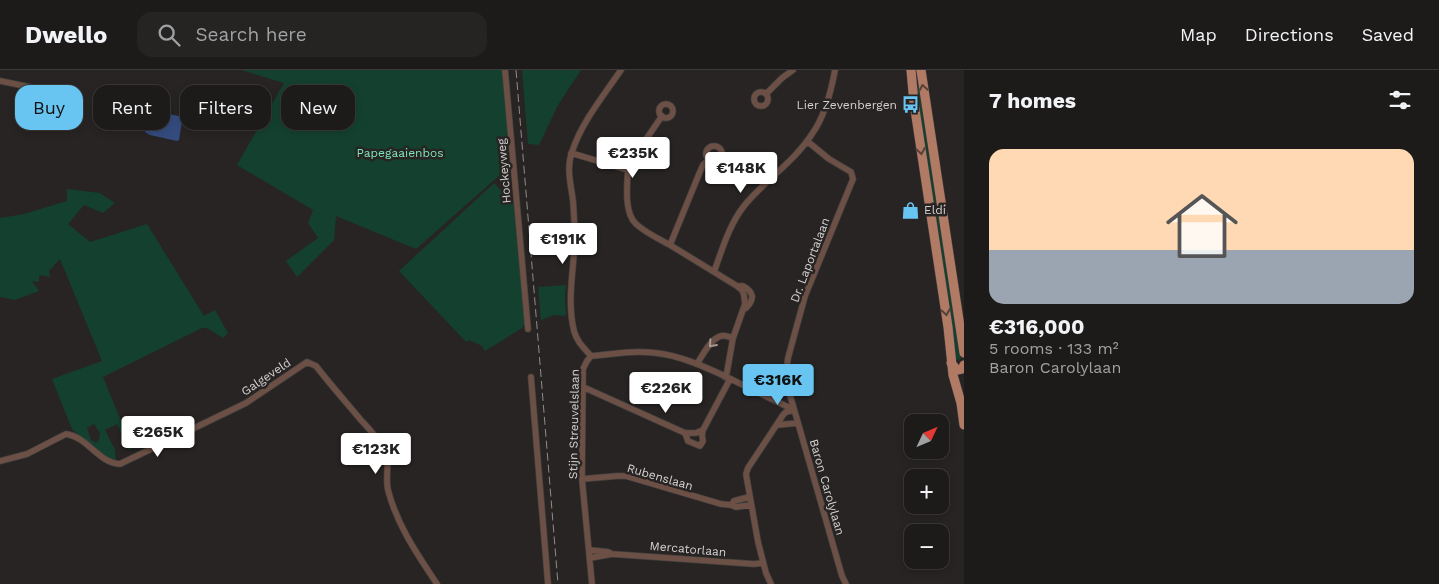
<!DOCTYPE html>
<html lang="en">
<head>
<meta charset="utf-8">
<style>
	:root { --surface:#1d1b1a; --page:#252423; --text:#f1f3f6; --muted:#a0a1a2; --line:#3b3939; --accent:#68c4f0 }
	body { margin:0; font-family:"Work Sans",sans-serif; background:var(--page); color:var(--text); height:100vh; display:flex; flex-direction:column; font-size:19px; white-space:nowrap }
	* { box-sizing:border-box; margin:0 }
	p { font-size:16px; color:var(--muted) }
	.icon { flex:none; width:28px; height:28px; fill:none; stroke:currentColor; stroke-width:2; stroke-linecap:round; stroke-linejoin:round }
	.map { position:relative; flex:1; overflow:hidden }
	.details { display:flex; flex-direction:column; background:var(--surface); width:475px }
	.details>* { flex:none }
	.top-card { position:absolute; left:15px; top:15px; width:475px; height:45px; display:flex; gap:10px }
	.needle { width:32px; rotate:46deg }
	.fabs { position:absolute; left:904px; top:344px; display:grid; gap:10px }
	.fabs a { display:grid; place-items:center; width:45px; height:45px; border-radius:10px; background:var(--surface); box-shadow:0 2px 8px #0003,0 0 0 1px var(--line); font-size:25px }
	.price { position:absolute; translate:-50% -42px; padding:0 11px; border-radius:5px; background:#fff; color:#222; font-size:16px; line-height:32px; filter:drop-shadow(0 1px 2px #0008) }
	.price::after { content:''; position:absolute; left:50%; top:30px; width:15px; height:11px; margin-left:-8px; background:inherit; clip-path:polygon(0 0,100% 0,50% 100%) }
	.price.current { background:var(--accent); color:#111 }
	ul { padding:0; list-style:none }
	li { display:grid; align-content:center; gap:10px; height:265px; padding:0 25px }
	li span { display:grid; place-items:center; height:155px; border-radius:15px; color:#555 }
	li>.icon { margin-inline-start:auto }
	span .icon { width:90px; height:90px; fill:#fffc; stroke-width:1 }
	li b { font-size:21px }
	h2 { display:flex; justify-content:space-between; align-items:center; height:60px; padding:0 25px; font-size:21px }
	.pill { padding:0 18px; border-radius:15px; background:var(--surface); box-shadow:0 2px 8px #0003,0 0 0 1px var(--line); font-size:18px; line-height:45px }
	.pill.current { background:var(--accent); color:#111 }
	header { display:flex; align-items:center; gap:30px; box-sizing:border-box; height:70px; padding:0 25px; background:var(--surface); border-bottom:1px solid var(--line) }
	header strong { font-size:24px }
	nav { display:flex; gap:28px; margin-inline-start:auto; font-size:18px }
	.search { width:350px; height:45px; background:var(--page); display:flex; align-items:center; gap:12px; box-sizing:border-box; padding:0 18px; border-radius:15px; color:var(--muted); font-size:19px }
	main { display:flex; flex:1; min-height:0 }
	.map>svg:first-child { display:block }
	.green { fill:#14402f; fill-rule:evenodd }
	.water { fill:#344b7e }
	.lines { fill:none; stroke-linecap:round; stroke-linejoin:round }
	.minor-casing { stroke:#43403f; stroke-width:7 }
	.primary-casing { stroke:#43403f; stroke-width:10 }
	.minor { stroke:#6c5046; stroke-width:5.5 }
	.primary { stroke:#b17a65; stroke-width:9 }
	.rail { stroke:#8f8d8c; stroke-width:1; stroke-dasharray:8 4; stroke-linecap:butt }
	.oneway { stroke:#57423a }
	.oneway2 { stroke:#a59892 }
	.labels { text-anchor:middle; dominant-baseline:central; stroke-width:5; stroke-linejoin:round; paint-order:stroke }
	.poi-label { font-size:12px; fill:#d4d2d1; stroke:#272423; text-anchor:end }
	.park-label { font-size:12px; fill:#7be7ba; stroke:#272423 }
	.street-label { font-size:12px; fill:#d4d2d1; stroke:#272423 }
</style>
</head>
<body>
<header>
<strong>Dwello</strong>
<div class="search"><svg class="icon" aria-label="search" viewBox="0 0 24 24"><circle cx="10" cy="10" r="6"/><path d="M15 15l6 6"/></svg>Search here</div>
<nav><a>Map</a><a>Directions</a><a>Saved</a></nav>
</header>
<main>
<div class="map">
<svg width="964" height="514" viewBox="0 0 964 514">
	<rect width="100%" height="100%" fill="#272423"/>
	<!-- green -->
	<path class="green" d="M241,0H502L510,96L416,179L336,146L334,170L297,207L286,191L318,168L308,153L313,140L237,95L284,13Z
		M522,0H581L558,35L539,75L528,74Z
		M915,16H919L959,281L961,289L956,290Z
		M494,113L513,133L525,253L522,258L485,281L482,276L469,270L466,272L399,201Z
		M67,119L100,123L115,133L103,143L84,135L68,154L90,172L147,154L204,246L215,240L228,263L223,268L207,258H202L103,307L132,378L129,380L117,354L105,360L115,380L116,393L101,386L72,359L52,309L102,291L60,189L49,201L50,207L39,205V212L32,211L39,221L15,230L0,227V148L24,144L67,131ZM94,354L100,363L99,370L96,373L91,370L87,358Z
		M566,215L565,227L566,246L554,245L541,250L538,217Z"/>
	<!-- water -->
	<path class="water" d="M151,41L179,46L182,51L179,70L177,71L150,65L145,62L147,44Z"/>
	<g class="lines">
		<defs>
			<path id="minor" d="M505,0L528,259
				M0,11L69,25
				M754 29a7 7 0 1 1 14 0a7 7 0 1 1-14 0Z
				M766,24L782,8L793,0
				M659 41a7 7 0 1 1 14 0a7 7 0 1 1-14 0Z
				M807,71L829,89L851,102L853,109L805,226L788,288L786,304L790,325L842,506L846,514
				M706 84a8 8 0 1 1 16 0a8 8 0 1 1-16 0Z
				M571,83L628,100L638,81L662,46
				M628,100C627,115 624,143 636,154C646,163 659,169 670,175L699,104L703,95L709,89
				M670,175L737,216L742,220L744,225L745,234L733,268L727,302L725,307
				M714,202C722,180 729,155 744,136C764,111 794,92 812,64C825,46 831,22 835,0
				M737,216H743C754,222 755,229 746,238
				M591,286C584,278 577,272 574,261C566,227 575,196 575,162C574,152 574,141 573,131C571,115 566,98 572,82C581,53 604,25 621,0
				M591,286L587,291L583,299L582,409L592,514
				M591,286C613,284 634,280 656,283C682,286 705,297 729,308C750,319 772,329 794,340
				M697,294C702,286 711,268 721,266C725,265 729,267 733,268
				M531,307L548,514
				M583,317L685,363H696L703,360L730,309
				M777,355L798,353
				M685,363L688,371L700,376L703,371L702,365L703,360
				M0,391L27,384L66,364C88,367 98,393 120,394L246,333L307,292L316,296C330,314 345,331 360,349C369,359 380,370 386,382C390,391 385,408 388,420C397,455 417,484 437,514
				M582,409L617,406H626L721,434L731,435L736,437L751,435
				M731,435L734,431L749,427
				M589,480L608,482L612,484L754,494L763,493
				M590,488L612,484
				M771,514L766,503L758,472L746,404L748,398L783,345L786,342L794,340"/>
			<path id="primary" d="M911,0L914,33L948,257L953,305L961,333L964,355
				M921,0L964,283
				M951,293L957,300L962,299L964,295"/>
		</defs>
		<!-- minor casing -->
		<use href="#minor" class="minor-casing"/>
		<!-- primary casing -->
		<use href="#primary" class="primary-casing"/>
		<!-- minor -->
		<use href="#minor" class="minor"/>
		<!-- primary -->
		<use href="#primary" class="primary"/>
		<!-- rail -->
		<path class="rail" d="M516,0L558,514"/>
	</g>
	<!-- one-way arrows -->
	<defs><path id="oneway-chevron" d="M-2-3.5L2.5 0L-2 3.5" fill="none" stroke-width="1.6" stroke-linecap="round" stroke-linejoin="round" transform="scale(1.25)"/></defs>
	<g class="oneway">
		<use href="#oneway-chevron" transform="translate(923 18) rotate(-100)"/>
		<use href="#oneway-chevron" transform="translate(921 81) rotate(81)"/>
		<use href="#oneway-chevron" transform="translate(946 242) rotate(81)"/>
	</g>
	<use class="oneway2" href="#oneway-chevron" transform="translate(712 274) rotate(132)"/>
	<!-- icons -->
	<defs>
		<symbol id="bus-bare" viewBox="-9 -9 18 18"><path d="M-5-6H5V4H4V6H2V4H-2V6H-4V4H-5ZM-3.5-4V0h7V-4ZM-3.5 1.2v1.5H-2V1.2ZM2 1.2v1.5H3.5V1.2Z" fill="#68c4f0" stroke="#272423" stroke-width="2.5" paint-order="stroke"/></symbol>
		<symbol id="shop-bare" viewBox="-9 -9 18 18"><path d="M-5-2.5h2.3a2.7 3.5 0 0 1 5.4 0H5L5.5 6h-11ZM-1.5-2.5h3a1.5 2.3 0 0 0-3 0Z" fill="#68c4f0" stroke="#272423" stroke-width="2.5" paint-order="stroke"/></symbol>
	</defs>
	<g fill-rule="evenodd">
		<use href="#bus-bare" x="898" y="22" width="25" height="25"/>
		<use href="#shop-bare" x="898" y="128" width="25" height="25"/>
	</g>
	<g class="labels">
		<!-- poi labels -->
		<g class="poi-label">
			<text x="897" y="35">Lier Zevenbergen</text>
			<text x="924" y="140" text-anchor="start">Eldi</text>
		</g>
		<!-- park labels -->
		<g class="park-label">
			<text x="400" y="83">Papegaaienbos</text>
		</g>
		<!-- street labels -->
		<g class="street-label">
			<text transform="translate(504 101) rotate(-95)">Hockeyweg</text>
			<text transform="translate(810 190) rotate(-69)">Dr. Laportalaan</text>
			<text transform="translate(266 307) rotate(-34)">Galgeveld</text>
			<text transform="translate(574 354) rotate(-89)">Stijn Streuvelslaan</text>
			<text transform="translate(660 407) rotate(16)">Rubenslaan</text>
			<text transform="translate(827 417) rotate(74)">Baron Carolylaan</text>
			<text transform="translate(688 479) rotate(5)">Mercatorlaan</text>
		</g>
	</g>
</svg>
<div class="fabs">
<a><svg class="needle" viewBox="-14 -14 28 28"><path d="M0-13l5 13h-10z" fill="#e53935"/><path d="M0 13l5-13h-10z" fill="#a0a1a2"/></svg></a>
<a>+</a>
<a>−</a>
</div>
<b class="price" style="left:633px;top:109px">€235K</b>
<b class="price" style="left:741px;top:124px">€148K</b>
<b class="price" style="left:563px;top:195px">€191K</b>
<b class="price current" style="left:778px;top:336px">€316K</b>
<b class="price" style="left:666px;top:344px">€226K</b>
<b class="price" style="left:158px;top:388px">€265K</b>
<b class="price" style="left:376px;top:405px">€123K</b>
<div class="top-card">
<a class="pill current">Buy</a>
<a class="pill">Rent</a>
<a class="pill">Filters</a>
<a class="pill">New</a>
</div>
</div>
<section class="details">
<h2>7 homes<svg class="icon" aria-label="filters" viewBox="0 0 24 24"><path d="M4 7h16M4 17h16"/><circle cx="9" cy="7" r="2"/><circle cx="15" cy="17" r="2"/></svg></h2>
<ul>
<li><span style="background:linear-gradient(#ffd9b3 65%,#9aa5b1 0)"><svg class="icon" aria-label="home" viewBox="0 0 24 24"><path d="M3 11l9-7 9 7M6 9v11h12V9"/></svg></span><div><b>€316,000</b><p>5 rooms · 133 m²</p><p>Baron Carolylaan</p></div></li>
</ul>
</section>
</main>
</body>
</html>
